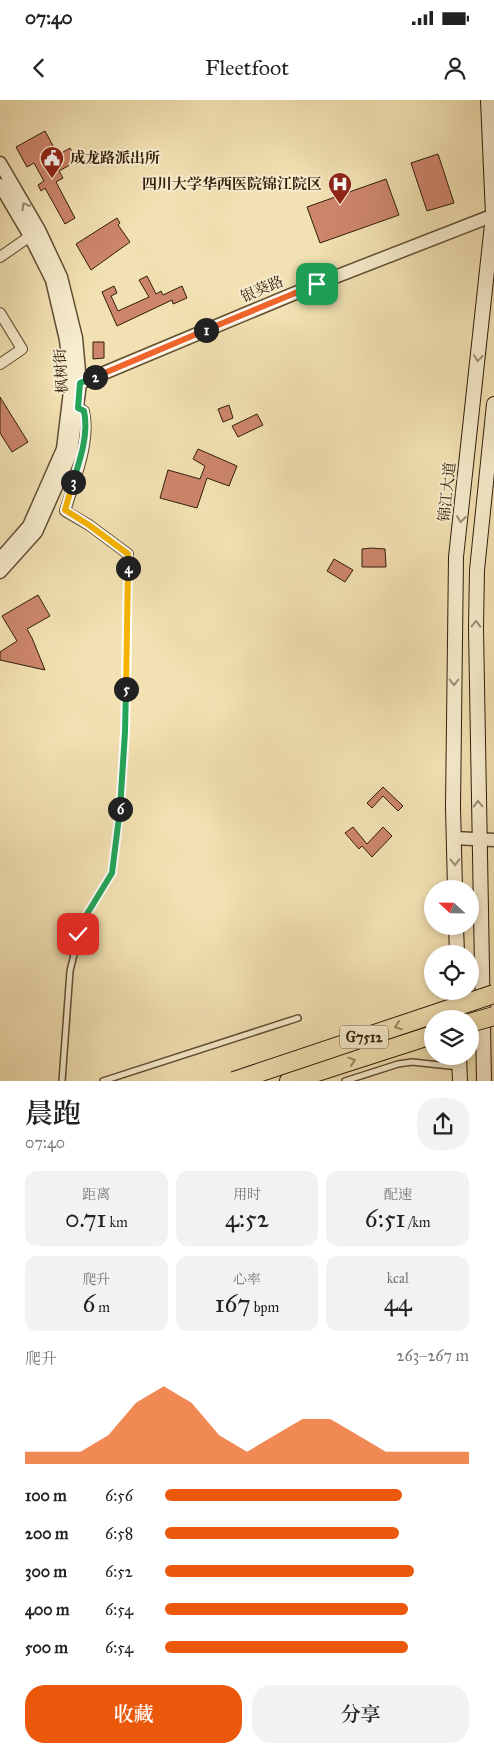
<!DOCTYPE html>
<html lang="zh">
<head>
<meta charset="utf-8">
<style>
  :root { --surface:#fff; --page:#f2f2f2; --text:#222; --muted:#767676; --accent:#ea580c }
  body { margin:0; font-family:"IM FELL Great Primer","Noto Serif SC",serif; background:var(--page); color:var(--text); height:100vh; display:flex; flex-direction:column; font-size:19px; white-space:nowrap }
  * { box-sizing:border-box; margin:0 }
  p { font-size:16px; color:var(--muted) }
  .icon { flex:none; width:28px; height:28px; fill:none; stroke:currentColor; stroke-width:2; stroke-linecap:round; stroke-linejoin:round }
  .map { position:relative; height:981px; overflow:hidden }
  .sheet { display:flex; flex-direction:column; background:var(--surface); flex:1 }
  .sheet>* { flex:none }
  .needle { width:32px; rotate:292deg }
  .buttons { position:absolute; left:424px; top:780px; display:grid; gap:10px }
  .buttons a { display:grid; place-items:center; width:55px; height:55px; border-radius:50%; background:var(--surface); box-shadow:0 2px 8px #0003; font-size:25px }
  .pin { position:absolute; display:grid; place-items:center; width:42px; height:42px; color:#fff; margin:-21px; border-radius:10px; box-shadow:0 2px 8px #0006 }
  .km { position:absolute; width:25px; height:25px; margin:-12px; border-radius:50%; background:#222; color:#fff; font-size:14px; line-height:25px; text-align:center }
  .round { display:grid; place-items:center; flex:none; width:52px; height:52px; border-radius:20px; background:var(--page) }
  .summary { display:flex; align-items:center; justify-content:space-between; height:85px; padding:0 25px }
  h1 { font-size:28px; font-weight:600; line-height:38px }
  .figures { display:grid; grid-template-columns:repeat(3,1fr); gap:8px; height:85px; padding:5px 25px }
  .figures div { display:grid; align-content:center; border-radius:12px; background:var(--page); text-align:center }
  .figures b { font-size:25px; font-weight:600 }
  .figures small { font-size:14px; font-weight:400 }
  .figures p { font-size:14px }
  .chart { height:140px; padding:10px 25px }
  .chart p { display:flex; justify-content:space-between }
  .chart svg { width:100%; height:90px; margin-top:5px; fill:var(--accent); opacity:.7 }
  .action { display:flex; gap:10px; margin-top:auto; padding:10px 25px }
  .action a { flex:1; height:58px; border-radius:20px; background:var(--accent); color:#fff; font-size:20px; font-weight:600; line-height:58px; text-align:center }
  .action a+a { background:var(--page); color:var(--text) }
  ul { padding:0 25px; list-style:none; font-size:16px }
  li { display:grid; grid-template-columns:80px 60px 1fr; align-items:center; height:38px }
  li i { height:12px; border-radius:6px; background:var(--accent) }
  .status { display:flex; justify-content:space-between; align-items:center; height:35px; padding:0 25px; background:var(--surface); direction:ltr }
  .status svg { height:14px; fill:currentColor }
  header { display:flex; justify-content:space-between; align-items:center; height:65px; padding:0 25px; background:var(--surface); font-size:22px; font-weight:600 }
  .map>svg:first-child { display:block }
  .building { fill:#cd866c; stroke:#301d0a }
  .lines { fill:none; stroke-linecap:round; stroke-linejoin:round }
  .service-casing { stroke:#604e34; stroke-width:8 }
  .minor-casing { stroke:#604e34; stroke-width:12 }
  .tertiary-casing { stroke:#604e34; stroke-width:15 }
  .secondary-casing { stroke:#301d0a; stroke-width:16 }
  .motorway-casing { stroke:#301d0a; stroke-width:20 }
  .service { stroke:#f7eccd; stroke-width:5 }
  .minor { stroke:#f7eccd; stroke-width:10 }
  .tertiary { stroke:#f7eccd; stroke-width:12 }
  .secondary { stroke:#f7eccd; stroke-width:14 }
  .motorway { stroke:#f2e1b2; stroke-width:18 }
  .motorway-bridge-casing { stroke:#301d0a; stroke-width:20; stroke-linecap:butt }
  .motorway-bridge { stroke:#f2e1b2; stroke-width:18 }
  .oneway { stroke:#9d8f75 }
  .oneway2 { stroke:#9b8966 }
  .split-1-casing { stroke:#fff; stroke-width:10 }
  .split-2-casing { stroke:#fff; stroke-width:10 }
  .split-3-casing { stroke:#fff; stroke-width:10 }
  .split-4-casing { stroke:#fff; stroke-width:10 }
  .split-5-casing { stroke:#fff; stroke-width:10 }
  .split-6-casing { stroke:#fff; stroke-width:10 }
  .split-7-casing { stroke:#fff; stroke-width:10 }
  .split-1 { stroke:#f0652b; stroke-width:6 }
  .split-2 { stroke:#f0652b; stroke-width:6 }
  .split-3 { stroke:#22a559; stroke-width:6 }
  .split-4 { stroke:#f5b400; stroke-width:6 }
  .split-5 { stroke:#f5b400; stroke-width:6 }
  .split-6 { stroke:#22a559; stroke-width:6 }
  .split-7 { stroke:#22a559; stroke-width:6 }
  .labels { text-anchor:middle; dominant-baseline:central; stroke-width:4; stroke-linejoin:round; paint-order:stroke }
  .shield { fill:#f7eccd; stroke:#6c5b44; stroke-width:1 }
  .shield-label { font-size:14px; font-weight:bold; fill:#301d0a }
  .poi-label { font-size:15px; font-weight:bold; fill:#301d0a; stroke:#f7eccd; text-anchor:start }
  .street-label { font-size:15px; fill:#301d0a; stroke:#f7eccd }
</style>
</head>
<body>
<div class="status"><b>07:40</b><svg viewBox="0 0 49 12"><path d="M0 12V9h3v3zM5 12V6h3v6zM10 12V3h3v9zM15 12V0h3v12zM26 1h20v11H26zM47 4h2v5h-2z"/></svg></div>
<header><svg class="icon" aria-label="back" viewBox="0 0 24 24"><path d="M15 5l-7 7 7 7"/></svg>Fleetfoot<svg class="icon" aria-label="person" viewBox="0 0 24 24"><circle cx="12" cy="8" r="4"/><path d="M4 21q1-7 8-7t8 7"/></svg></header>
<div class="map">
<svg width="494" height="981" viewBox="0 0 494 981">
  <rect width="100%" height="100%" fill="#f2e1b2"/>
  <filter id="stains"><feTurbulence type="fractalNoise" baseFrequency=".004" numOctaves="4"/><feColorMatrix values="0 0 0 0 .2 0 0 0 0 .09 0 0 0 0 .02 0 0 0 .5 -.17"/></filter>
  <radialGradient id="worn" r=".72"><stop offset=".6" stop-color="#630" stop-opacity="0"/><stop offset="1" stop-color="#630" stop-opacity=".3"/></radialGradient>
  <g class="building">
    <polygon points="45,31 58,55 70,48 77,61 59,71 63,78 56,82 75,118 65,124 45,88 41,91 38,85 44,81 34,63 27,67 16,47"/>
    <polygon points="438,54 454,103 427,111 411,63"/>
    <polygon points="386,79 399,115 320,143 307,107"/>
    <polygon points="117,118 120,123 118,125 130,142 91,170 76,144"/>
    <polygon points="147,176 156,194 161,191 163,195 182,186 187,198 173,204 172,200 117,226 102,192 114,186 117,193 111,196 118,211 149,197 139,180"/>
    <polygon points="93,242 104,242 104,258 93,259"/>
    <polygon points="0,297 28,342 12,352 0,333"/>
    <polygon points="229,305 233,318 223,322 218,309"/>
    <polygon points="257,314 263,325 238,337 232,326"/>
    <polygon points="198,349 237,366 229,386 207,378 197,408 160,398 168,370 200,379 205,366 193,359"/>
    <polygon points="371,448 385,449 386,467 362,467 362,449"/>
    <polygon points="334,459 353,470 345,482 327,471"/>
    <polygon points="38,495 50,516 27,529 32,538 45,570 0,560 0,552 17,541 2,516"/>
    <polygon points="383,687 403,706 398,711 383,696 372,708 367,703"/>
    <polygon points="353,727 367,744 383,727 392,736 372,757 362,746 359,749 345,733"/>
  </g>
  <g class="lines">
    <g class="service-casing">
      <g id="service">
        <polyline points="62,981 70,871 79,834 87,814 112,773 120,716 125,632 128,454"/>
        <polyline points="103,981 298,918"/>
        <polyline points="345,981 398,964 412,962 459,967"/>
      </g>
    </g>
    <g class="minor-casing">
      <g id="minor">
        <polyline points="0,157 36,132"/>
        <polyline points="0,213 22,249 0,264"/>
        <path d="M72,306l12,5c7,31 -10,70 -19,100l24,14 39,29"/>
      </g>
    </g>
    <g class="tertiary-casing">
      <g id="tertiary">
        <polyline points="0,63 39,130 61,177 76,238 80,283 71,353 36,432 0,472"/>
        <polyline points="0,85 30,136 52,180 66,240 71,283 63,349 29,426 0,459"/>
        <polyline points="71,283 80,283 317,184 494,115"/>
        <polyline points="454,738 494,740"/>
      </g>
    </g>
    <g class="secondary-casing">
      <g id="secondary">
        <polyline points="455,789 453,707 456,457 493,115 488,0"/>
        <polyline points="456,826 457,854"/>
        <polyline points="457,891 458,919"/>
        <polyline points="459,956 460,981"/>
        <polyline points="484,981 476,528 477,470 494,304"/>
      </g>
    </g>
    <g class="motorway-casing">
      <polyline id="motorway" points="289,981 432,935"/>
    </g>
    <use href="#service" class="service"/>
    <use href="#minor" class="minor"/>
    <use href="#tertiary" class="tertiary"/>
    <use href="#secondary" class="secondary"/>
    <use href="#motorway" class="motorway"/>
    <g class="motorway-bridge-casing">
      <g id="motorway-bridge">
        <polyline points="470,923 494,916"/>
        <polyline points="234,981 494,894"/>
      </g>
    </g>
    <use href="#motorway-bridge" class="motorway-bridge"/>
  </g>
  <defs><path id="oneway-chevron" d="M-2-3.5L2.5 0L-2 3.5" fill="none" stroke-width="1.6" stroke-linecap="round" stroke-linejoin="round" transform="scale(1.25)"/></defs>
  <g class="oneway">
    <use href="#oneway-chevron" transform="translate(25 106) rotate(-120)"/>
    <use href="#oneway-chevron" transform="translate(478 258) rotate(96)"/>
    <use href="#oneway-chevron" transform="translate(461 419) rotate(96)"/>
    <use href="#oneway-chevron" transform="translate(476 524) rotate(-89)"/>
    <use href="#oneway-chevron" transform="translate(454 582) rotate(90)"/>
    <use href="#oneway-chevron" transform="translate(478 704) rotate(-91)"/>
    <use href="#oneway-chevron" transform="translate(455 762) rotate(89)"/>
  </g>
  <g class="oneway2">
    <use href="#oneway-chevron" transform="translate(398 926) rotate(162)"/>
    <use href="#oneway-chevron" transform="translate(352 961) rotate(-18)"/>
  </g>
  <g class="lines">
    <g class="split-1-casing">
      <polyline id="split-1" points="206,230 317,184"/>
    </g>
    <g class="split-2-casing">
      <polyline id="split-2" points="95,277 206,230"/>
    </g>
    <g class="split-3-casing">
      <path id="split-3" d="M73,382c7,-22 16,-48 11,-71l-6,-3 2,-25 15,-6"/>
    </g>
    <g class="split-4-casing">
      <polyline id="split-4" points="73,382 65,410 89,425 128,454 128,468"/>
    </g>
    <g class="split-5-casing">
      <polyline id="split-5" points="126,589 128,468"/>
    </g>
    <g class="split-6-casing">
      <polyline id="split-6" points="120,709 125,632 126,589"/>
    </g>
    <g class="split-7-casing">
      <polyline id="split-7" points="78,834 87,814 112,773 120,709"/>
    </g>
    <use href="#split-1" class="split-1"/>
    <use href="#split-2" class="split-2"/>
    <use href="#split-3" class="split-3"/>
    <use href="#split-4" class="split-4"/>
    <use href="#split-5" class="split-5"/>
    <use href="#split-6" class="split-6"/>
    <use href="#split-7" class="split-7"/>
  </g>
  <defs>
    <g id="civic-pin" transform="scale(1.25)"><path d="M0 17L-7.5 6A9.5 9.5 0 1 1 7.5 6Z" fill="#8f2418" stroke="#f7eccd"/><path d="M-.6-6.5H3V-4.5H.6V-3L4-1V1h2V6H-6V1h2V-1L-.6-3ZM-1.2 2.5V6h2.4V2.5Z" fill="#fff"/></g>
    <g id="hospital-pin" transform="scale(1.25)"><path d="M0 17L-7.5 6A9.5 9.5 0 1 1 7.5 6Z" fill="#8f2418" stroke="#f7eccd"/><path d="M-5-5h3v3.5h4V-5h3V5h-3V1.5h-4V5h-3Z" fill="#fff"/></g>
  </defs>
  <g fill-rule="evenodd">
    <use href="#civic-pin" x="52" y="58"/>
    <use href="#hospital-pin" x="340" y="84"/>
  </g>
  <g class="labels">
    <rect class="shield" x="340" y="925.5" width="48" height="23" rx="4"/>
    <g class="shield-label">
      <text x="364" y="937">G7512</text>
    </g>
    <g class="poi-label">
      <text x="70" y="58">成龙路派出所</text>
      <text x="322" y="84" text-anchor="end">四川大学华西医院锦江院区</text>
    </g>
    <g class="street-label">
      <text transform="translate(262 189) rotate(-23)">银葵路</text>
      <text transform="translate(61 271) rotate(-93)">枫树街</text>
      <text transform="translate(447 392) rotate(-84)">锦江大道</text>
    </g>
  </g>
  <rect width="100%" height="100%" filter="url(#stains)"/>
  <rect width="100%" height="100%" fill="url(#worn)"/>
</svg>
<div class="buttons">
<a><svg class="needle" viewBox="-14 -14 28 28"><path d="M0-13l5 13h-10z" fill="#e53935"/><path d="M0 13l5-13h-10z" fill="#767676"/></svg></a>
<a><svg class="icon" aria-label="locate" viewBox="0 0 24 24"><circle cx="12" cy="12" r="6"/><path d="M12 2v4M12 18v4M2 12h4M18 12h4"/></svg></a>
<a><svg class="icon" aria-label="layers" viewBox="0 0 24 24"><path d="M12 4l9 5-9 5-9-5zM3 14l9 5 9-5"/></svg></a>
</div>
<div class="pin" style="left:317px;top:184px;background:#1e9e55"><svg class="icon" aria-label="arrive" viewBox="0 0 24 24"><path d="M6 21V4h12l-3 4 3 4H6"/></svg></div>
<div class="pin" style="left:78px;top:834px;background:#d93025"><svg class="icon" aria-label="check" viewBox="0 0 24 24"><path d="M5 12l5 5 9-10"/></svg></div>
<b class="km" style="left:206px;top:230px">1</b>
<b class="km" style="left:95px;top:277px">2</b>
<b class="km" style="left:73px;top:382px">3</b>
<b class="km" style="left:128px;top:468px">4</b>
<b class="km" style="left:126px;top:589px">5</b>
<b class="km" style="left:120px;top:709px">6</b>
</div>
<section class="sheet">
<div class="summary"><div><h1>晨跑</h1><p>07:40</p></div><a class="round"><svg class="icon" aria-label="share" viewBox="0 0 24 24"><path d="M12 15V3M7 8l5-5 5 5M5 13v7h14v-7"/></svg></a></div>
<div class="figures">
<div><p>距离</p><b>0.71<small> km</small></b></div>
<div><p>用时</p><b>4:52</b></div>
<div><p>配速</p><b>6:51<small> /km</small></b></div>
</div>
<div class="figures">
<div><p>爬升</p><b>6<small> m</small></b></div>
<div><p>心率</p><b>167<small> bpm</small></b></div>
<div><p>kcal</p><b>44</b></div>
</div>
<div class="chart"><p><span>爬升</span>263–267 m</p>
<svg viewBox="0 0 160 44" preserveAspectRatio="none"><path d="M0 44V38L10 38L20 38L30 30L40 14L50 6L60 14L70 30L80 38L90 30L100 22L110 22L120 30L130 38L140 38L150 38L160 38V44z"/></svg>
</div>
<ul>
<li><b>100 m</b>6:56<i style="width:78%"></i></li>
<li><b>200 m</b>6:58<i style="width:77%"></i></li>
<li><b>300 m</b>6:52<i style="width:82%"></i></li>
<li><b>400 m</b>6:54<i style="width:80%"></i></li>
<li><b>500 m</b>6:54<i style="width:80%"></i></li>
</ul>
<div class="action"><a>收藏</a><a>分享</a></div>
</section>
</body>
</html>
